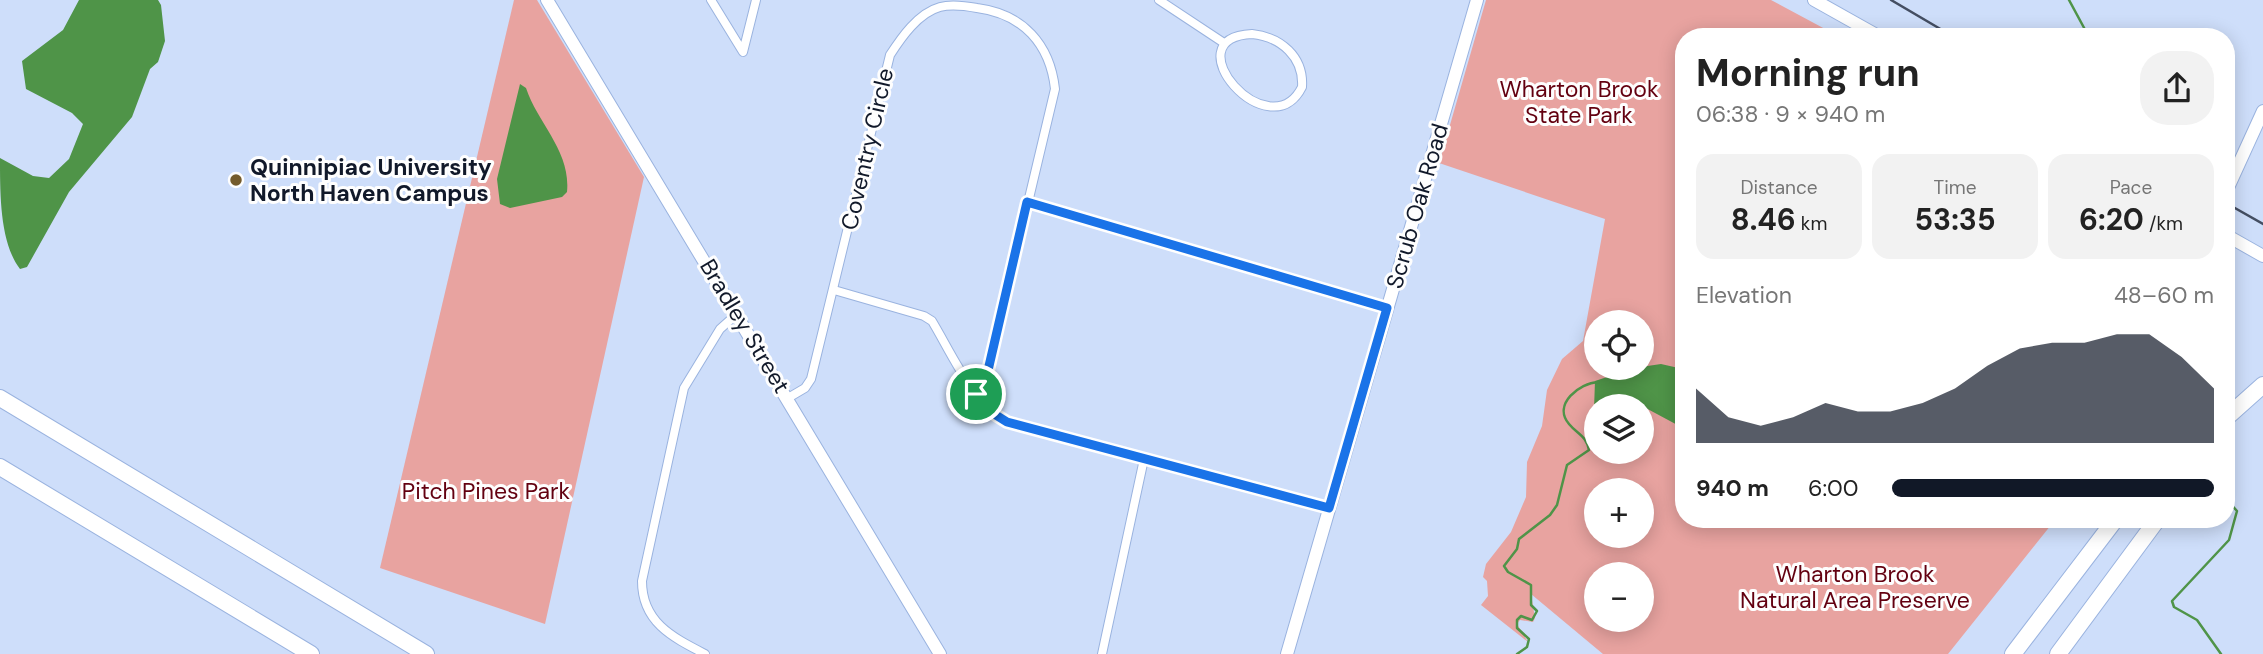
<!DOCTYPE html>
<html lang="en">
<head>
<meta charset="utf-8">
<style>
  :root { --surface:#fff; --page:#f2f2f2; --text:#222; --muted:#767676; --accent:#111827 }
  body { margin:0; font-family:"DM Sans",sans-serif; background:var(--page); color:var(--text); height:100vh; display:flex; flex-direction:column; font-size:26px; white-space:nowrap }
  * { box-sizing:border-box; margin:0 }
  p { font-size:23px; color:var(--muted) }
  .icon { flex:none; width:38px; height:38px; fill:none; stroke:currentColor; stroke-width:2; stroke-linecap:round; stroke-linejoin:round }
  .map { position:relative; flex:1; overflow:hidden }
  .sheet { position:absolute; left:1675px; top:28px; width:560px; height:500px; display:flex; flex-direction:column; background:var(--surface); border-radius:28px; box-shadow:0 4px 18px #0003 }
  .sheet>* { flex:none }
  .tools { position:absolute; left:1584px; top:310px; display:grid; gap:14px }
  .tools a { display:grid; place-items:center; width:70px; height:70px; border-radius:50%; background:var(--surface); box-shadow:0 4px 18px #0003; font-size:35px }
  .pin { position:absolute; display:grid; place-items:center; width:60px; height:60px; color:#fff; margin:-30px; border:4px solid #fff; border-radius:50%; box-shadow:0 2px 7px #0007 }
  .round { display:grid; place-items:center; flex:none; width:74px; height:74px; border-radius:28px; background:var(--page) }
  .headline { display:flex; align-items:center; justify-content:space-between; height:119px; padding:0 21px }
  h1 { font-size:38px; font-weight:700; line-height:52px }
  .stats { display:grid; grid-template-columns:repeat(3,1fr); gap:10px; height:119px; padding:7px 21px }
  .stats div { display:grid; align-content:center; border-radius:18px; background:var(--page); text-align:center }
  .stats b { font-size:30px; font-weight:700 }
  .stats small { font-size:19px; font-weight:400 }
  .stats p { font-size:19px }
  .chart { height:196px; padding:14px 21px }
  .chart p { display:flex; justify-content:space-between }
  .chart svg { width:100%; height:126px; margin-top:7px; fill:var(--accent); opacity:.7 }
  ul { padding:0 21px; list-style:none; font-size:23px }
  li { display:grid; grid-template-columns:112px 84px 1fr; align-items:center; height:52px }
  li i { height:18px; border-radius:9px; background:var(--accent) }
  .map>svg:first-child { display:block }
  .green { fill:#e8a3a0; fill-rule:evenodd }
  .water { fill:#4f9448 }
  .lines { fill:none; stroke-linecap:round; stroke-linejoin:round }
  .stream { stroke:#4f9448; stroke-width:2.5 }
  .street-casing { stroke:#9ab3df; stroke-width:10 }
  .secondary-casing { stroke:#9ab3df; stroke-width:14 }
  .primary-casing { stroke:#9ab3df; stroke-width:14 }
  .highway-casing { stroke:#9ab3df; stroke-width:18 }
  .street { stroke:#fff; stroke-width:8 }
  .secondary { stroke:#fff; stroke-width:12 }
  .primary { stroke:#fff; stroke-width:12 }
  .highway { stroke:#fff; stroke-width:16 }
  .rail { stroke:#444e62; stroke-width:2.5 }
  .route-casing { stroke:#fff; stroke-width:14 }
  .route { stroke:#1a73e8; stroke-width:9 }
  .poi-dot { fill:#745b2c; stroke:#fefefe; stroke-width:2.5 }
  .labels { text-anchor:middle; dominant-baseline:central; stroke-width:6; stroke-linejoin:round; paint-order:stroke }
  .park-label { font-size:23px; fill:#630010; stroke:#fefefe }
  .street-label { font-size:23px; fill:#11192a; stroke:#fefefe }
  .poi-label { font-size:23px; font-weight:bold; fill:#11192a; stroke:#fefefe; text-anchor:start }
</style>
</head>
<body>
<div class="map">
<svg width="2263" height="654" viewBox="0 0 2263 654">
  <rect width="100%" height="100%" fill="#cedefa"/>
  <g class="green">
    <polygon points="514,0 537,0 644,177 545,624 380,568"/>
    <path d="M1486,0h285l69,37h-156v483h371l-107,134h-345l-72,-60 4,24 -2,4 -13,-2 -3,4 11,18 -47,-37 7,-9 -1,-15 -4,-4 3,-13 25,-32 15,-35 1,-35 15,-36 5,-36 15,-31 21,-18 22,-122 -166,-56zM1596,322h46v46h-46zM1596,406h46v46h-46zM1596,490h46v46h-46zM1596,574h46v46h-46z"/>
  </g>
  <g class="water">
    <path d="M79,0h79l3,5 4,36 -7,21 -8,7 -18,48 -63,75 -42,75 -7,2c-20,-26 -20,-74 -20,-111l33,18 16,2 20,-19 14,-35 -11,-11 -46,-24 -4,-28 41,-31z"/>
    <path d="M520,84l6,4c12,36 45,63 41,104l-5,5 -52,11 -10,-4 -3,-25z"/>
    <polygon points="1661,364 1683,369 1683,428 1642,406 1596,406 1594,409 1595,381 1634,368"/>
  </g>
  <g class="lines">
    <g class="stream">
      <polyline points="2069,0 2089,37"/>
      <path d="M1517,654l10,-7 2,-8 -12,-11v-8l4,-4 11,4 5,-9 -6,-6v-20l-23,-13 -4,-6 13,-17 2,-10 31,-24 7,-10 10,-40 22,-15c-3,-15 -11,-15 -20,-26 -17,-20 11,-41 29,-42"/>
      <polyline points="2221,654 2197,620 2174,607 2172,601 2229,540 2237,511 2226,499"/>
    </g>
    <g class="street-casing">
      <g id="street">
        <polyline points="711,0 743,52 756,0"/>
        <polyline points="1159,0 1224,43"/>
        <path d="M1252,34c29,3 52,23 50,53 -32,64 -132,-49 -50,-53z"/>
        <polyline points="1027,202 1387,308"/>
        <path d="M834,290l90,26 8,5c21,35 39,79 75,101l322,86"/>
        <path d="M788,398l17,-10 6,-9 79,-324c11,-17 28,-42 50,-48 11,-3 26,-1 37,1 46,6 73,36 78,81l-69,290 -10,15"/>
        <path d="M705,654c-33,-17 -63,-32 -63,-73l42,-193 36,-59 18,-16"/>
        <polyline points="1102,654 1144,459"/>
      </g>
    </g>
    <g class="secondary-casing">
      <g id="secondary">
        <polyline points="547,0 940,654"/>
        <polyline points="2226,192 2263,111"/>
        <polyline points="1287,654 1477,0"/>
      </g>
    </g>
    <g class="primary-casing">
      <g id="primary">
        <polyline points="1814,0 1880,37"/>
        <polyline points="2226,235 2263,256"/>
      </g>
    </g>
    <g class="highway-casing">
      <g id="highway">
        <polyline points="0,398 426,654"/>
        <polyline points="2226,418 2263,385"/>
        <polyline points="0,467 311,654"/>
        <polyline points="2013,654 2115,520"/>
        <polyline points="2058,654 2157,520"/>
      </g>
    </g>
    <use href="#street" class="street"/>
    <use href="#secondary" class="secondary"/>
    <use href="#primary" class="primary"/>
    <use href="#highway" class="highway"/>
    <g class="rail">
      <polyline points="1891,0 1954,37"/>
      <polyline points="2226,203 2263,224"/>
    </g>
  </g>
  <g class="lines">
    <g class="route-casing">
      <polygon id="route" points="1027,202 1387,308 1329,508 1007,422 991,412 976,394 986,379"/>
    </g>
    <use href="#route" class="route"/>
  </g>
  <circle class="poi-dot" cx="236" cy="180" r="7"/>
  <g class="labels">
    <g class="park-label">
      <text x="1579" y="89">Wharton Brook<tspan x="1579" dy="26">State Park</tspan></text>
      <text x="486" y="491">Pitch Pines Park</text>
      <text x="1855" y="574">Wharton Brook<tspan x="1855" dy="26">Natural Area Preserve</tspan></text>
    </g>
    <g class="street-label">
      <text transform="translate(867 149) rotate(-77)">Coventry Circle</text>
      <text transform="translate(1417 206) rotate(-74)">Scrub Oak Road</text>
      <text transform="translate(745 326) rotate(59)">Bradley Street</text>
    </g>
    <g class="poi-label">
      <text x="250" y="167">Quinnipiac University<tspan x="250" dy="26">North Haven Campus</tspan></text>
    </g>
  </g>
</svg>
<div class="tools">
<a><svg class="icon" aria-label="locate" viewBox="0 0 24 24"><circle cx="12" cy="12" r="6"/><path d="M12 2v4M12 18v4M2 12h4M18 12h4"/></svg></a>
<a><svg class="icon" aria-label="layers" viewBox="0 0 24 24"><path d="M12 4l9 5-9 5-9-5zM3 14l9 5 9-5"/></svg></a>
<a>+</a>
<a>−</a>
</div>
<div class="pin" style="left:976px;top:394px;background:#1e9e55"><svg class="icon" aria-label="arrive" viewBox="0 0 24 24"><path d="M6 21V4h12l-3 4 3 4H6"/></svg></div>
<section class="sheet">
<div class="headline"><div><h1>Morning run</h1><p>06:38 · 9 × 940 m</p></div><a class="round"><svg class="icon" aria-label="share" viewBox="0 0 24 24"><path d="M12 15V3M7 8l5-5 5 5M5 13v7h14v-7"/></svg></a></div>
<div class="stats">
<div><p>Distance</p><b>8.46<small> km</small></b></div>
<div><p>Time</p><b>53:35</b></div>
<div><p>Pace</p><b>6:20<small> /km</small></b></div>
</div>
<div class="chart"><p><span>Elevation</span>48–60 m</p>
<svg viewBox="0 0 160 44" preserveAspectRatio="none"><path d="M0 44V25L10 35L20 38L30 35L40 30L50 33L60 33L70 30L80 25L90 17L100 11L110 9L120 9L130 6L140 6L150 14L160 25V44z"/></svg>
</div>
<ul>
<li><b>940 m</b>6:00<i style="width:100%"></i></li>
</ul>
</section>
</div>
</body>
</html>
